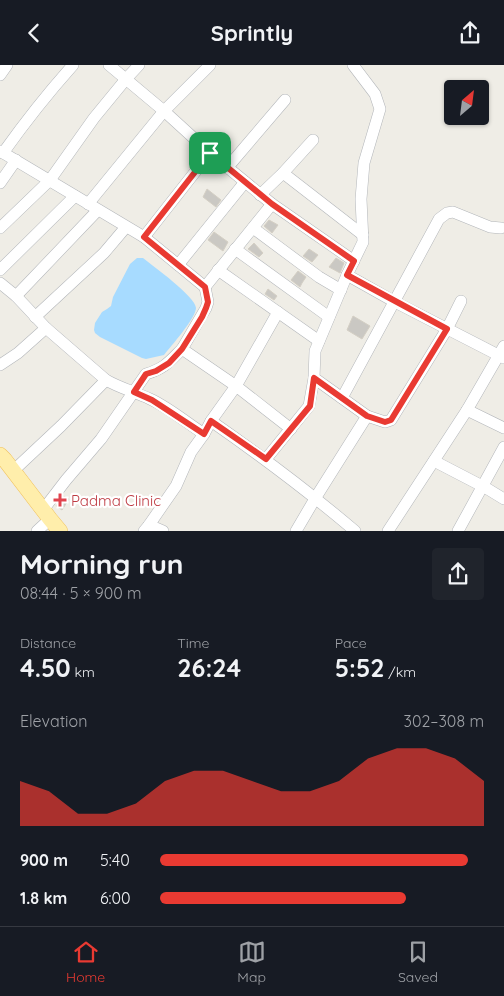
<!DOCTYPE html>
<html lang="en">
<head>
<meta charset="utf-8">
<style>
  :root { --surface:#171b24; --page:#20242c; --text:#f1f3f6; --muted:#9ea1a6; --line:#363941; --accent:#e93a32 }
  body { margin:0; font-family:Quicksand,sans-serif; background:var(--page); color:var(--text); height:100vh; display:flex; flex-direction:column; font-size:19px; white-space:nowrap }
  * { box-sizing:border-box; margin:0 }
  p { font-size:16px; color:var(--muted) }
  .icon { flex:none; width:28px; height:28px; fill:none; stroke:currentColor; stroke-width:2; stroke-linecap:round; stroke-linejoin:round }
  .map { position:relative; height:466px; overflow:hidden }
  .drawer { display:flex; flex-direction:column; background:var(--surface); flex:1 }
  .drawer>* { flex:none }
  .needle { width:32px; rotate:28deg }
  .controls { position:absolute; left:444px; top:15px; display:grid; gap:10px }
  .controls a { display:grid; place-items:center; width:45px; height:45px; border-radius:5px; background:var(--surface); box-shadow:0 1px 4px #0004; font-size:25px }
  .pin { position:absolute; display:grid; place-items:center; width:42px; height:42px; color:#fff; margin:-21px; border-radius:10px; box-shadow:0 2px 8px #0006 }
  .round { display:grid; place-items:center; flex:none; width:52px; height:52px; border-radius:5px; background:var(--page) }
  .head { display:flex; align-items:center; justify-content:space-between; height:85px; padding:0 20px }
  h1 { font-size:28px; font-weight:700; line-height:38px }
  .figures { display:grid; grid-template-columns:repeat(3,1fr); gap:8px; height:85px; padding:5px 20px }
  .figures div { display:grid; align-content:center }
  .figures b { font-size:25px; font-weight:700 }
  .figures small { font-size:14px; font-weight:400 }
  .figures p { font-size:14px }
  .chart { height:140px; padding:10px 20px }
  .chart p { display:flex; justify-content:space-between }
  .chart svg { width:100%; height:90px; margin-top:5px; fill:var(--accent); opacity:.7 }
  ul { padding:0 20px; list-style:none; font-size:16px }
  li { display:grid; grid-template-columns:80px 60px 1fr; align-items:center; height:38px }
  li i { height:12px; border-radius:6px; background:var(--accent) }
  header { display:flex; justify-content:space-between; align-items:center; height:65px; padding:0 20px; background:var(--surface); font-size:22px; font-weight:700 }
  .menu { display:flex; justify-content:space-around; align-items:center; height:70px; border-top:1px solid var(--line); background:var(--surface); font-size:14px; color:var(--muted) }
  .menu a { display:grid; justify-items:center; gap:2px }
  .menu .on { color:var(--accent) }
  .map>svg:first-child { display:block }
  .water { fill:#a7dbff }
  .building { fill:#cac8c3; stroke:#d4cfc4 }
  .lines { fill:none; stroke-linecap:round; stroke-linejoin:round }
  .minor-casing { stroke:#b3b6ba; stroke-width:12 }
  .major-casing { stroke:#f1c25d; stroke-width:16 }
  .minor { stroke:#fff; stroke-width:11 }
  .major { stroke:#ffeeab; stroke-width:15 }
  .route-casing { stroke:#fff; stroke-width:10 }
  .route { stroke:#e93a32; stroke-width:6 }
  .health-dot { fill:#e0444e; stroke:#fff; stroke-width:2 }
  .labels { text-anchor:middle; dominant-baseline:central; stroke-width:4.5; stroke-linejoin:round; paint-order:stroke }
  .health-label { font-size:15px; fill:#be3a42; stroke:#fff; text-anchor:start }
</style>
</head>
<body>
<header><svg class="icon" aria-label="back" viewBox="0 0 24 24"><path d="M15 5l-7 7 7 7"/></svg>Sprintly<svg class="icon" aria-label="share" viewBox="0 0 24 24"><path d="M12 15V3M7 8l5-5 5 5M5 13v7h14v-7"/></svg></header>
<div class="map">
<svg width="504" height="466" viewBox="0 0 504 466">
  <rect width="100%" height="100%" fill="#efede6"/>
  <path class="water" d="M137,193h6c10,8 53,39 53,50 0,10 -25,38 -32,47l-18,4 -4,-1 -42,-21 -5,-4 -1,-3 1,-7 7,-11 5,-3 4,-3 2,-9 17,-33z"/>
  <g class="building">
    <polygon points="207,124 221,135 216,142 203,132"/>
    <polygon points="269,155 278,160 272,168 264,161"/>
    <polygon points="214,167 228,177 223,186 208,175"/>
    <polygon points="254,178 263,188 259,192 248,184"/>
    <polygon points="309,184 318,190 312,197 303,191"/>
    <polygon points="336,193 344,198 340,208 329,202"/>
    <polygon points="298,206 306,212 302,218 300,222 291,215"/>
    <polygon points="268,224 277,231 274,235 265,229"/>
    <polygon points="353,251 370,261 362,274 347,265"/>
    <polygon points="63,431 69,434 62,445 56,441"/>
  </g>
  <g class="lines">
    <g class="minor-casing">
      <g id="minor">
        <polyline points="109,0 164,46 210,88 272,139 205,222 144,172"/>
        <polyline points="0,10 7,0"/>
        <polyline points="0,86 144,172 210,88"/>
        <path d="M3,88c22,-31 45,-60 70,-88"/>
        <polyline points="227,103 285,35"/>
        <polyline points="283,108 363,170"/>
        <polyline points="0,118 16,95"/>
        <polyline points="260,130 283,108 313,75"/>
        <polyline points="88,139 164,46 210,0"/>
        <polyline points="272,139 354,196"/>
        <polyline points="0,163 50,115 94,53 126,14 139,0"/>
        <polyline points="253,163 319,212 341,225"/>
        <polyline points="235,184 329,252"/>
        <polyline points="178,200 245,117"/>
        <polyline points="0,205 75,131"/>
        <polyline points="218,205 319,276"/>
        <polyline points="347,210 395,237 504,293"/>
        <path d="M0,218l16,13 30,32 60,52c14,8 29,12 44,19 18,8 37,24 54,35l7,-13c50,35 97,70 144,110"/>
        <polyline points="16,231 98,145"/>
        <polyline points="35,252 104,188 126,162"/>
        <polyline points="504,281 467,345 504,363"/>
        <polyline points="182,284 206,243 208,237 205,222"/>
        <polyline points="0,300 18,288 46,263"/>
        <polyline points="342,333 439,154 447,148 453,147 490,162 501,163"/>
        <polyline points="367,351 385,357 391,355 447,264 461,236"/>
        <polyline points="211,356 236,321 291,364"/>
        <polyline points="266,394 309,341 314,313"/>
        <polyline points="434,396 486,423 504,434"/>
        <polyline points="13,406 61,361 106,315"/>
        <path d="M43,445l23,-30 35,-41 45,-65c19,-6 23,-12 36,-25l54,37 42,-74"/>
        <polyline points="149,460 176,421 191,387 204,369"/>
        <polyline points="37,466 50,454"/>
        <polyline points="144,466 149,460 163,466"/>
        <polyline points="296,466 316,432 367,351 314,313 315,286 347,210 363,177 361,134 364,98 380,44 375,29 353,0"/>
        <polyline points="388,466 467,345"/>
        <polyline points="458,466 504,382"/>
      </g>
    </g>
    <g class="major-casing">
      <polyline id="major" points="0,390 5,395 50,454 60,466"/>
    </g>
    <use href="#minor" class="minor"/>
    <use href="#major" class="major"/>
  </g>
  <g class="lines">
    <g class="route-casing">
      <polygon id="route" points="210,88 272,139 354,196 347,210 447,264 391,355 385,357 367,351 314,313 310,341 266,394 211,356 204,369 152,335 134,327 146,309 156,306 169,298 182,284 202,252 206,243 208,237 205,222 144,172"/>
    </g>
    <use href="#route" class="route"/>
  </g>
  <path class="health-dot" d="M57.5 427.5h5v5h5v5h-5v5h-5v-5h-5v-5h5z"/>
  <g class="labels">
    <g class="health-label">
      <text x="71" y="435">Padma Clinic</text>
    </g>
  </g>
</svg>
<div class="controls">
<a><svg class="needle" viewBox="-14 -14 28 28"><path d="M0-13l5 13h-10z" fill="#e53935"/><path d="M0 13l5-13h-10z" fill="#9ea1a6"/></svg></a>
</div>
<div class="pin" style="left:210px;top:88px;background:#1e9e55"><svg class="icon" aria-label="arrive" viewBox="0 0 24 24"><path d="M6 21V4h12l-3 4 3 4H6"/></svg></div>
</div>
<section class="drawer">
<div class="head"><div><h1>Morning run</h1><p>08:44 · 5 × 900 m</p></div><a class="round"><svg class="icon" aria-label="share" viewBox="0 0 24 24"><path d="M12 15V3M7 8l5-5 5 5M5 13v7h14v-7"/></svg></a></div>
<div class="figures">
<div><p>Distance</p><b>4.50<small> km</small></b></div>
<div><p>Time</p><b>26:24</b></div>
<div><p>Pace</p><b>5:52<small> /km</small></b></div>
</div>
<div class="chart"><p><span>Elevation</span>302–308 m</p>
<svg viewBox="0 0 160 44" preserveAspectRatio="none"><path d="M0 44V22L10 27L20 38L30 38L40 33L50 22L60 17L70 17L80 22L90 27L100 27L110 22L120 11L130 6L140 6L150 11L160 22V44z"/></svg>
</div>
<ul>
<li><b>900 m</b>5:40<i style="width:95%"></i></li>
<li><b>1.8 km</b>6:00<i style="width:76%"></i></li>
</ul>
</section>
<nav class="menu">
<a class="on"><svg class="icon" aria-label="home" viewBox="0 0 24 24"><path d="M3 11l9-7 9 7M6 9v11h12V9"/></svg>Home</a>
<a><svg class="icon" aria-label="map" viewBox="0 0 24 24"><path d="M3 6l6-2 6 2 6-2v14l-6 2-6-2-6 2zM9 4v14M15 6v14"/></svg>Map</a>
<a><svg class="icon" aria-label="saved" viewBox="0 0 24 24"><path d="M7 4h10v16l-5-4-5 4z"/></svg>Saved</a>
</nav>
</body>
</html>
